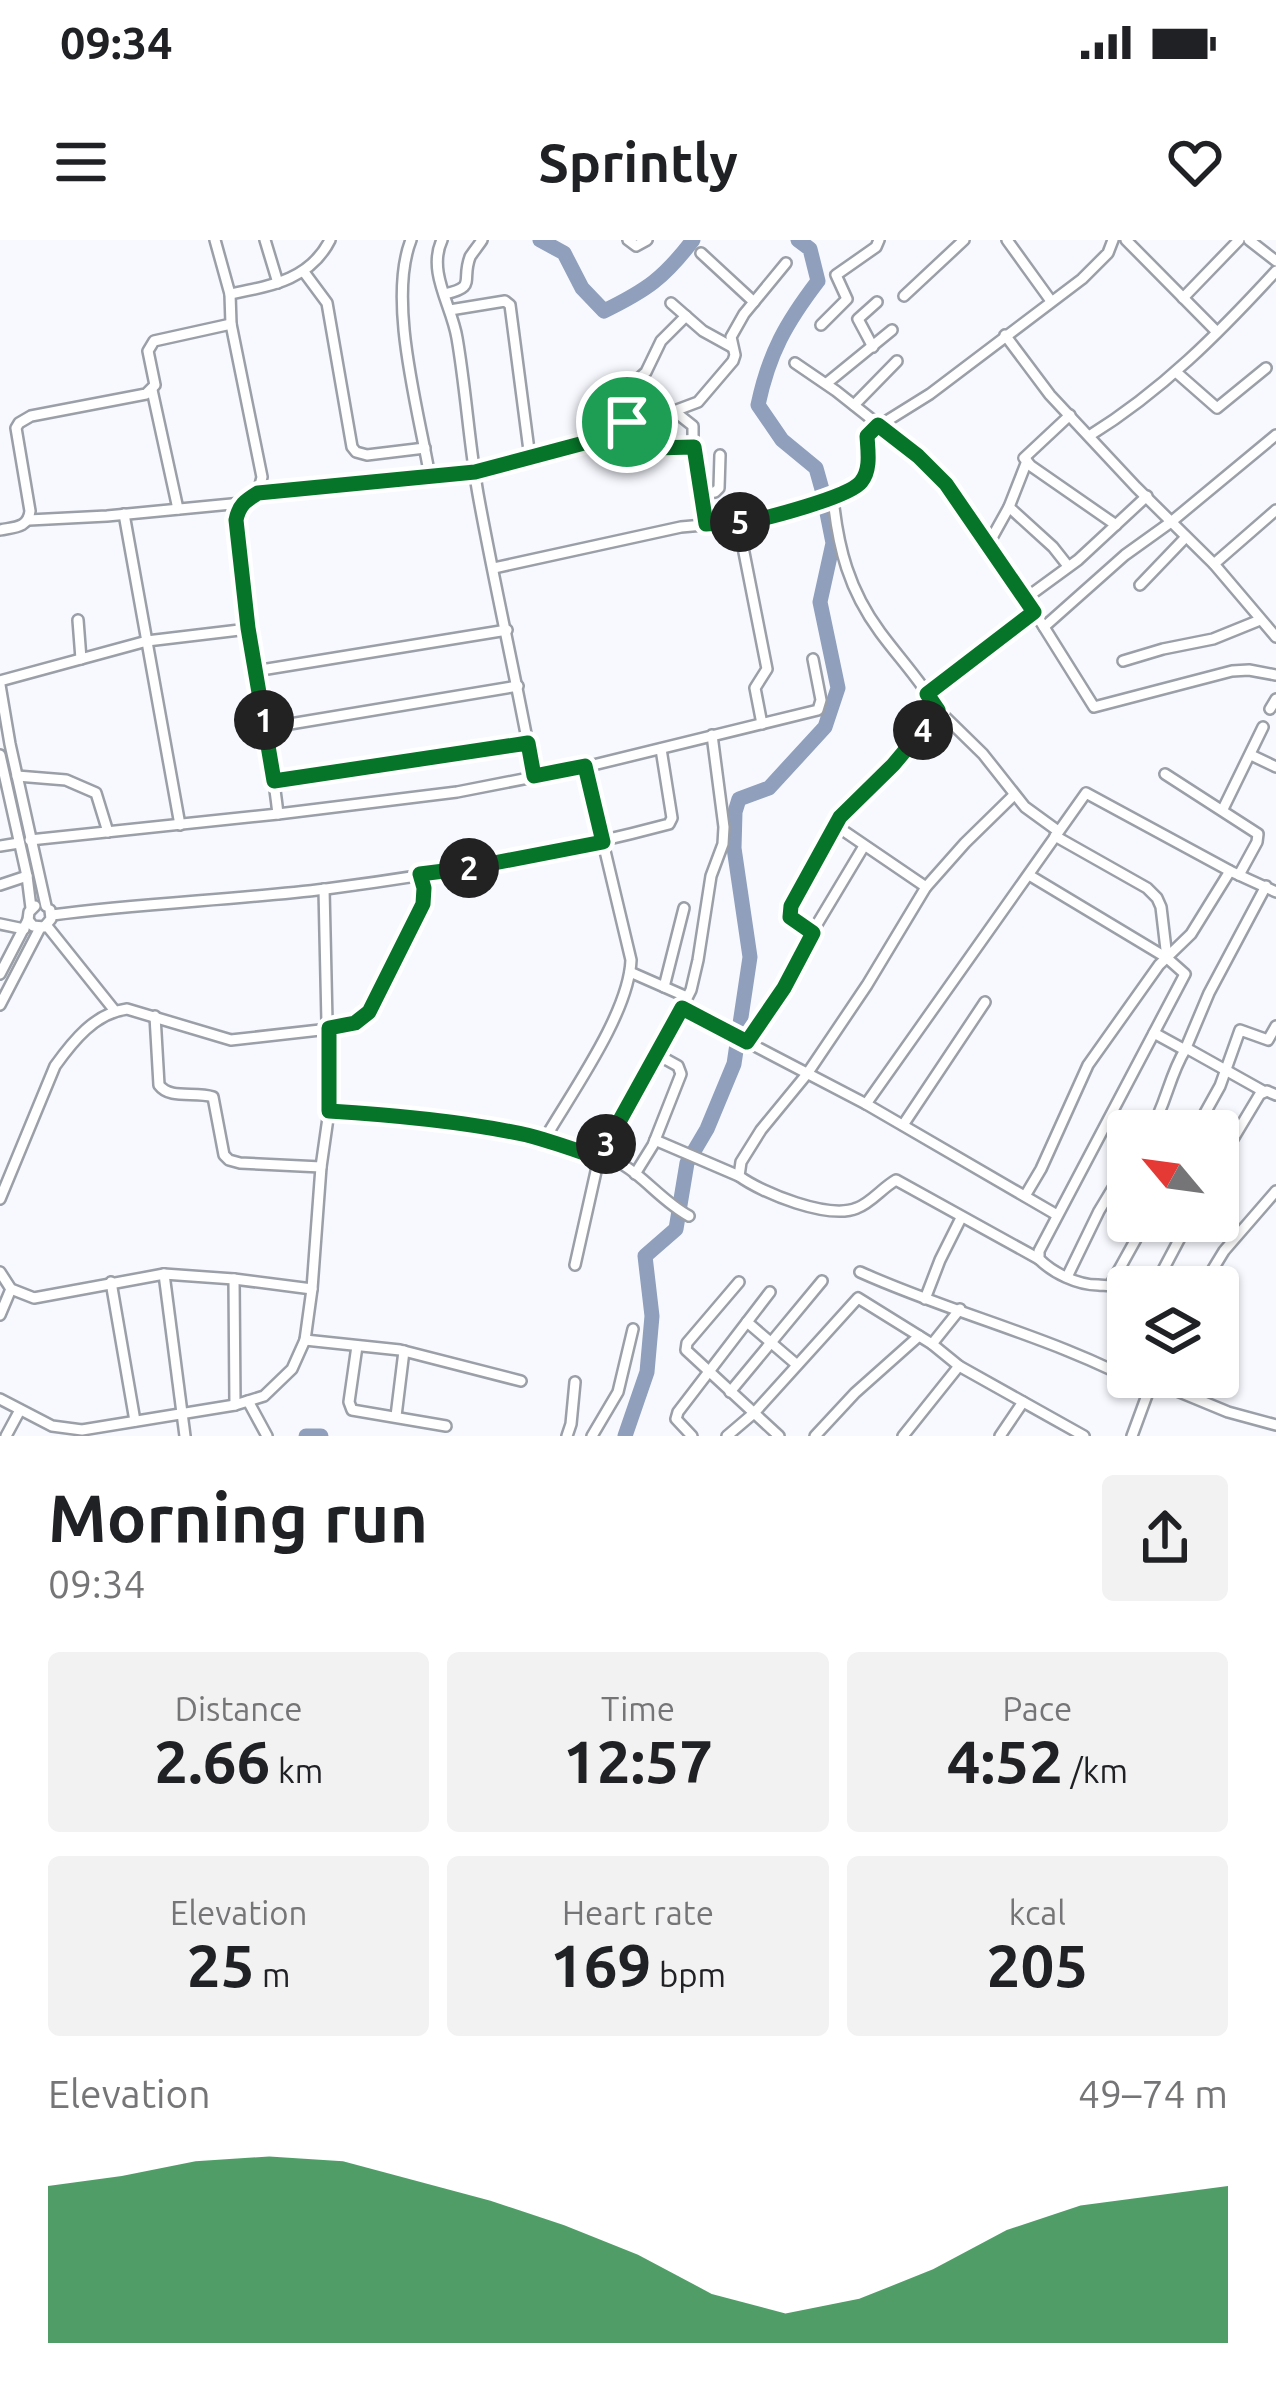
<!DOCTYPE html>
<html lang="en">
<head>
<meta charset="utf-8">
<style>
  :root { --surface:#fff; --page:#f2f2f2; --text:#202124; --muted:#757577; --accent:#077529 }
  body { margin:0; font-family:Ubuntu,sans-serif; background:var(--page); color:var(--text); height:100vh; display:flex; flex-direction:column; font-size:45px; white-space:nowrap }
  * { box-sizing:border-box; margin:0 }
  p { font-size:39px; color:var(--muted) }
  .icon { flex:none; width:66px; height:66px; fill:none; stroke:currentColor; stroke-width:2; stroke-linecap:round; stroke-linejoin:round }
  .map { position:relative; height:1196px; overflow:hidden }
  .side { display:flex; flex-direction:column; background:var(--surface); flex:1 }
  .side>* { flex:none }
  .needle { width:78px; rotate:299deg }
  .buttons { position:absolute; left:1107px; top:870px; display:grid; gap:24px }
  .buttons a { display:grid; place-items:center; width:132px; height:132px; border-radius:12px; background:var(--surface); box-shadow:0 3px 9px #0004; font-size:60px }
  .pin { position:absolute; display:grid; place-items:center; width:102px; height:102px; color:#fff; margin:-51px; border:6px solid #fff; border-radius:50%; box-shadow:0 3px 12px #0007 }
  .km { position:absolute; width:60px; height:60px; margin:-30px; border-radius:50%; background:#222; color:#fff; font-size:33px; line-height:60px; text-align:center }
  .round { display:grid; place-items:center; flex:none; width:126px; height:126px; border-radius:12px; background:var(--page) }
  .summary { display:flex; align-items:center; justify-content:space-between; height:204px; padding:0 48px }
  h1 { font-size:66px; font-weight:700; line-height:90px }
  .figures { display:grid; grid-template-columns:repeat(3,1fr); gap:18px; height:204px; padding:12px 48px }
  .figures div { display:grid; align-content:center; border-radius:12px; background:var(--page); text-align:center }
  .figures b { font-size:60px; font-weight:700 }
  .figures small { font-size:33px; font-weight:400 }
  .figures p { font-size:33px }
  .chart { height:336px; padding:24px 48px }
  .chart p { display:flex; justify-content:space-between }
  .chart svg { width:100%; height:216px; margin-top:12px; fill:var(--accent); opacity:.7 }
  .status { display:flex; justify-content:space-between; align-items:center; height:84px; padding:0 60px; background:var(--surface); direction:ltr }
  .status svg { height:33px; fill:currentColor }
  header { display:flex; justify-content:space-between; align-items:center; height:156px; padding:0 48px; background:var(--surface); font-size:54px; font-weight:700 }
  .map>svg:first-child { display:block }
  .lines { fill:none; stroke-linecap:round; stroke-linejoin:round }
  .river { stroke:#8f9fbc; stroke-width:15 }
  .minor-casing { stroke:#9b9fa7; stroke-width:14 }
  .minor { stroke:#fff; stroke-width:9 }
  .route-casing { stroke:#fff; stroke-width:24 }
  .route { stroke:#077529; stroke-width:15 }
</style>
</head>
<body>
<div class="status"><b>09:34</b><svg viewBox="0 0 49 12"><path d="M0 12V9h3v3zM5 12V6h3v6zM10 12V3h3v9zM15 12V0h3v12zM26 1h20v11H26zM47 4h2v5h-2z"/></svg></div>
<header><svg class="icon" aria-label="menu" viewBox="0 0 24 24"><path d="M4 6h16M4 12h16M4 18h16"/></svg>Sprintly<svg class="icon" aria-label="heart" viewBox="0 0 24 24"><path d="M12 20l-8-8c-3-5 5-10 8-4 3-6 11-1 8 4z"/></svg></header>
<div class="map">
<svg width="1276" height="1196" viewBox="0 0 1276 1196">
  <rect width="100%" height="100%" fill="#f7f9ff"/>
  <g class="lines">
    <g class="river">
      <path d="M540,0l24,13 18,35 22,23c43,-21 60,-33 89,-71"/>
      <polyline points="306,1196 321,1196"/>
      <path d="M625,1196l22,-64 5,-56 -7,-60 31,-27 11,-66 20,-34 27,-65 16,-107 -16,-109 1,-36 4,-13 30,-11 56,-61 13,-39 -18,-86 13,-59 -10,-50 -7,-25 -34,-28 -24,-35c11,-52 28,-82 60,-124l-8,-32 -12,-9"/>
    </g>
    <g class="minor-casing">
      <g id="minor">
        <path d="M215,0l15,54 1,30 31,153 -4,16 -16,10c-11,22 -2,49 1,73 8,80 26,158 35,238"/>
        <polyline points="265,0 278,43"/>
        <path d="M411,0c-24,61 8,172 19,237"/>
        <path d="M442,0c-15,32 10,66 15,98 9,52 12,105 21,156 17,94 39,188 56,282"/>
        <polyline points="628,0 636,6 647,0"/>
        <polyline points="1007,0 1051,61"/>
        <polyline points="1126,0 1217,92"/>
        <polyline points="1249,0 1276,21"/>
        <polyline points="701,13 754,62"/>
        <polyline points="304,32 327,63 352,207 356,212 367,215 425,208"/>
        <path d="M230,54c40,-8 80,-14 100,-54"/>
        <path d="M445,54c32,-7 16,-13 25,-37 1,-2 11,-15 12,-17"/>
        <polyline points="904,56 964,0"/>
        <polyline points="1183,58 1239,0"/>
        <polyline points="671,63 703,91 732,107"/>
        <polyline points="450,70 505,61 510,65 530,218"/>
        <polyline points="821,85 847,59 836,35 876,7 879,0"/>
        <polyline points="1005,95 1050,155 1136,247 1214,324 1276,397"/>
        <polyline points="873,107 858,79 877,62"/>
        <polyline points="795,123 836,151 918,216 946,243 1017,344 1094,467 1232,431 1249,430 1276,435"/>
        <polyline points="1176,132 1217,168 1266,128"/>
        <polyline points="827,143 892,90"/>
        <polyline points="152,150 178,269"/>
        <polyline points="854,165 897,121"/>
        <polyline points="674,171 693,186 693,204 706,284"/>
        <polyline points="1070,175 1024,218 1031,226 1116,285"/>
        <polyline points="639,177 644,200 653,208 693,207"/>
        <polyline points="627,182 621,158 625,151 646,132 661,101 686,76"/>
        <path d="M1089,196c73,-45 130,-103 187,-165"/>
        <polyline points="258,253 475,233 584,203 605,195 633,178 674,171 698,162 733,121 735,115 731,97 744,74 786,23"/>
        <polyline points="701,254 715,252 719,248 720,215"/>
        <polyline points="1009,267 1053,307 1068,326"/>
        <polyline points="124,274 180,585"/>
        <polyline points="29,280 107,276 242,263"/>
        <polyline points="738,282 767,429 755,448 762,484"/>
        <path d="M0,290c15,-3 28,-2 30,-19l-14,-83 3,-5 12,-7 115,-22 9,-9 -7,-34 6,-10 77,-17"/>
        <polyline points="989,303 1009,267 1027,221"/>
        <polyline points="1214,324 1276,270"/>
        <polyline points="494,328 681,287 749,281 841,255 855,248 866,233 869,192 930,154 1082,39 1108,13 1113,0"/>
        <polyline points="1140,345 1186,297"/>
        <polyline points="1026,358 1078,320 1147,256"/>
        <polyline points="78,380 81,419"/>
        <polyline points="1044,387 1125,315 1171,282 1276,195"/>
        <polyline points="1123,421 1163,409 1213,399 1260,380"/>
        <polyline points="255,431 507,390"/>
        <polyline points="0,441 147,401 248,389"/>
        <polyline points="0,445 10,504 46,666"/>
        <polyline points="927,453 1034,372"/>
        <polyline points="1270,469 1276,459"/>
        <polyline points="938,470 983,514 1025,567 1058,591"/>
        <polyline points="266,488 518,446"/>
        <polyline points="0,515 27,636 31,668"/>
        <polyline points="1251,515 1276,527"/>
        <polyline points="1165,534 1258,594 1257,602 1239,635"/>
        <polyline points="17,536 66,540 96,553 108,592"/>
        <polyline points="274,541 528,503"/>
        <path d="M1014,555l-49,48 -39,44 -59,98 -60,89 -46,56 -20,32 -2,14c23,17 90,44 118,32 14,-5 25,-20 39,-28l143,79"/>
        <polyline points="1223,569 1263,487"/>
        <polyline points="835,585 926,647"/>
        <polyline points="1055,596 1147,648 1157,658 1161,667 1167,718"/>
        <polyline points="30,600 278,574 457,552 585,527 818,470 821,460 813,419"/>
        <polyline points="0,606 19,603"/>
        <path d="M1029,635l138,83 18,16 -146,277v8c14,14 38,26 59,26 13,1 17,0 30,7"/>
        <polyline points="0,645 27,636"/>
        <path d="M52,675c91,-12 183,-15 274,-26 116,-15 231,-35 343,-65l3,-6 -11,-69"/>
        <polyline points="28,680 33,686 44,687 51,679 50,670"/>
        <polyline points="0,684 24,689"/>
        <polyline points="47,686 115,771"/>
        <path d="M813,693l-20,-13 -3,-5c5,-26 40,-89 58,-108 31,-31 68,-59 90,-97 -16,-28 -39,-52 -58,-78 -31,-42 -42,-84 -47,-134"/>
        <polyline points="630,732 687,757"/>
        <polyline points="0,734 28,680 29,672 35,666"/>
        <polyline points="664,747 684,668"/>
        <polyline points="0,765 40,688"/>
        <polyline points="682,768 866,864 1057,975"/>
        <path d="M155,776l4,69c11,15 36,6 54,12l11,58 5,5 11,3 81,4"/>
        <polyline points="1154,793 1185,810 1209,753 1266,646"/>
        <polyline points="747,802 784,748 804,706 864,606"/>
        <polyline points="866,864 1086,553 1230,631 1276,652"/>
        <path d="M329,871c85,6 168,15 249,40 12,4 25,4 36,9 28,13 47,41 75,56"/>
        <polyline points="903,885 985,762"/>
        <path d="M1150,891c16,-26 19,-55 35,-81l3,-1 75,42"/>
        <polyline points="1195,891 1220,846 1240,790 1268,800 1276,786"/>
        <path d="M544,900c28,-48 85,-127 87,-180l-46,-193"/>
        <polyline points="655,900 739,936"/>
        <polyline points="1218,924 1260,854 1267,851 1276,855"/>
        <polyline points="635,934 653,905 681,834 678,826 658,815"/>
        <polyline points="1025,956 1041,929 1088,825 1159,725 1191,694 1230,631"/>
        <path d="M0,959l55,-133c18,-25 40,-53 72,-57l104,31 98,-11 26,-6 14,-11 45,-85 9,-23 1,-16 -4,-13"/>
        <polyline points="575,1025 599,918 668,796 691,750 698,720 711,636 723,604 724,587 712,495"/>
        <polyline points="0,1032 11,1049 34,1058 164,1034 234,1039 312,1049"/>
        <path d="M860,1032c95,43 198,66 289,117"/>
        <polyline points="164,1034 185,1196"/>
        <polyline points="1067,1037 1099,971 1128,923"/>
        <polyline points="234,1039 235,1165"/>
        <polyline points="111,1042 135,1181"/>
        <polyline points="739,1042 687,1103 686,1110 779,1196"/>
        <polyline points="1111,1044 1146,981"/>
        <polyline points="1154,1047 1189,981"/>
        <polyline points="1202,1047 1224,1011 1276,951"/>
        <polyline points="925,1059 940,1020 961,978"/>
        <polyline points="0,1075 11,1049"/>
        <polyline points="747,1082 796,1124"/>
        <polyline points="305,1100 400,1110 521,1141"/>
        <polyline points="932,1104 960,1069"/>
        <polyline points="357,1106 349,1162 352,1170 446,1186"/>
        <polyline points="1153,1141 1228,1172 1276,1185"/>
        <polyline points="730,1152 822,1041"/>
        <polyline points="0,1159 52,1186 82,1190 235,1165 264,1156 292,1129 305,1100 312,1049 321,927 329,871 324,649"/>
        <polyline points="248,1161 267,1196"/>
        <polyline points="396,1176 404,1111"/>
        <polyline points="6,1196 20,1170"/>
        <polyline points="567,1196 571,1184 575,1142"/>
        <polyline points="592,1196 618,1152 633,1089"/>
        <polyline points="692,1196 676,1179 678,1172 770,1052"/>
        <polyline points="727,1196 754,1173 858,1058 932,1104 959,1126 1084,1196"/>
        <polyline points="815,1196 855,1153 919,1096"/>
        <polyline points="903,1196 959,1126"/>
        <polyline points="1000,1196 1023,1162"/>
        <polyline points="1132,1196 1150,1147"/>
      </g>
    </g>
    <use href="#minor" class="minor"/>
  </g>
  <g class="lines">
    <g class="route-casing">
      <path id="route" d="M639,177l4,20 10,11 41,-1 12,77c13,-1 26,-1 38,-2 21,-3 105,-25 117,-40 10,-12 7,-30 6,-46l11,-11 40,31 28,28 88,128 -107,82 11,16 -4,6 -41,49 -53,52 -49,89 -1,11 23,16 -29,55 -37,54 -65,-34 -83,150c-24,-8 -48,-17 -72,-23 -65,-14 -132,-20 -198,-24v-83l26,-5 14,-11 54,-108 1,-16 -4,-14 48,-6 135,-26 -18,-76 -51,10 -6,-33 -254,38 -26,-153 -12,-108c3,-15 9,-19 22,-27l217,-21 109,-29z"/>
    </g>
    <use href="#route" class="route"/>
  </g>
</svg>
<div class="buttons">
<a><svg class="needle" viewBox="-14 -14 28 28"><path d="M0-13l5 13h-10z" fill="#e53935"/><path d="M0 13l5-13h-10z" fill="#757577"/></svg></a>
<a><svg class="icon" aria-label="layers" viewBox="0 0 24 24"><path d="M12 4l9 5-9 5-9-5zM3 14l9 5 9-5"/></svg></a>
</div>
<div class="pin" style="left:627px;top:182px;background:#1e9e55"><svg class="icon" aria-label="arrive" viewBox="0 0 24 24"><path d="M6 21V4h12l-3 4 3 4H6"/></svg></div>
<b class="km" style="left:264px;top:480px">1</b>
<b class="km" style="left:469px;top:628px">2</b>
<b class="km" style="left:606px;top:904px">3</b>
<b class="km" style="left:923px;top:490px">4</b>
<b class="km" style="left:740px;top:282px">5</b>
</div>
<section class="side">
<div class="summary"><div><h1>Morning run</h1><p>09:34</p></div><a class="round"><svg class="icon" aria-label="share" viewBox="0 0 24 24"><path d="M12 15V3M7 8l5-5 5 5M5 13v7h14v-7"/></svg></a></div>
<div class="figures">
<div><p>Distance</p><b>2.66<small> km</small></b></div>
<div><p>Time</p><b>12:57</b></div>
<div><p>Pace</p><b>4:52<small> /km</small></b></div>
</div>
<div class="figures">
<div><p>Elevation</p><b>25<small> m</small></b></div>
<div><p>Heart rate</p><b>169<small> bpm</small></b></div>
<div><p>kcal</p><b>205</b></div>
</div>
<div class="chart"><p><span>Elevation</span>49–74 m</p>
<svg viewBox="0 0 160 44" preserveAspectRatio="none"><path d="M0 44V12L10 10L20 7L30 6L40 7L50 11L60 15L70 20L80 26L90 34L100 38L110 35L120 29L130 21L140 16L150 14L160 12V44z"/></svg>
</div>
</section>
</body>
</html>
